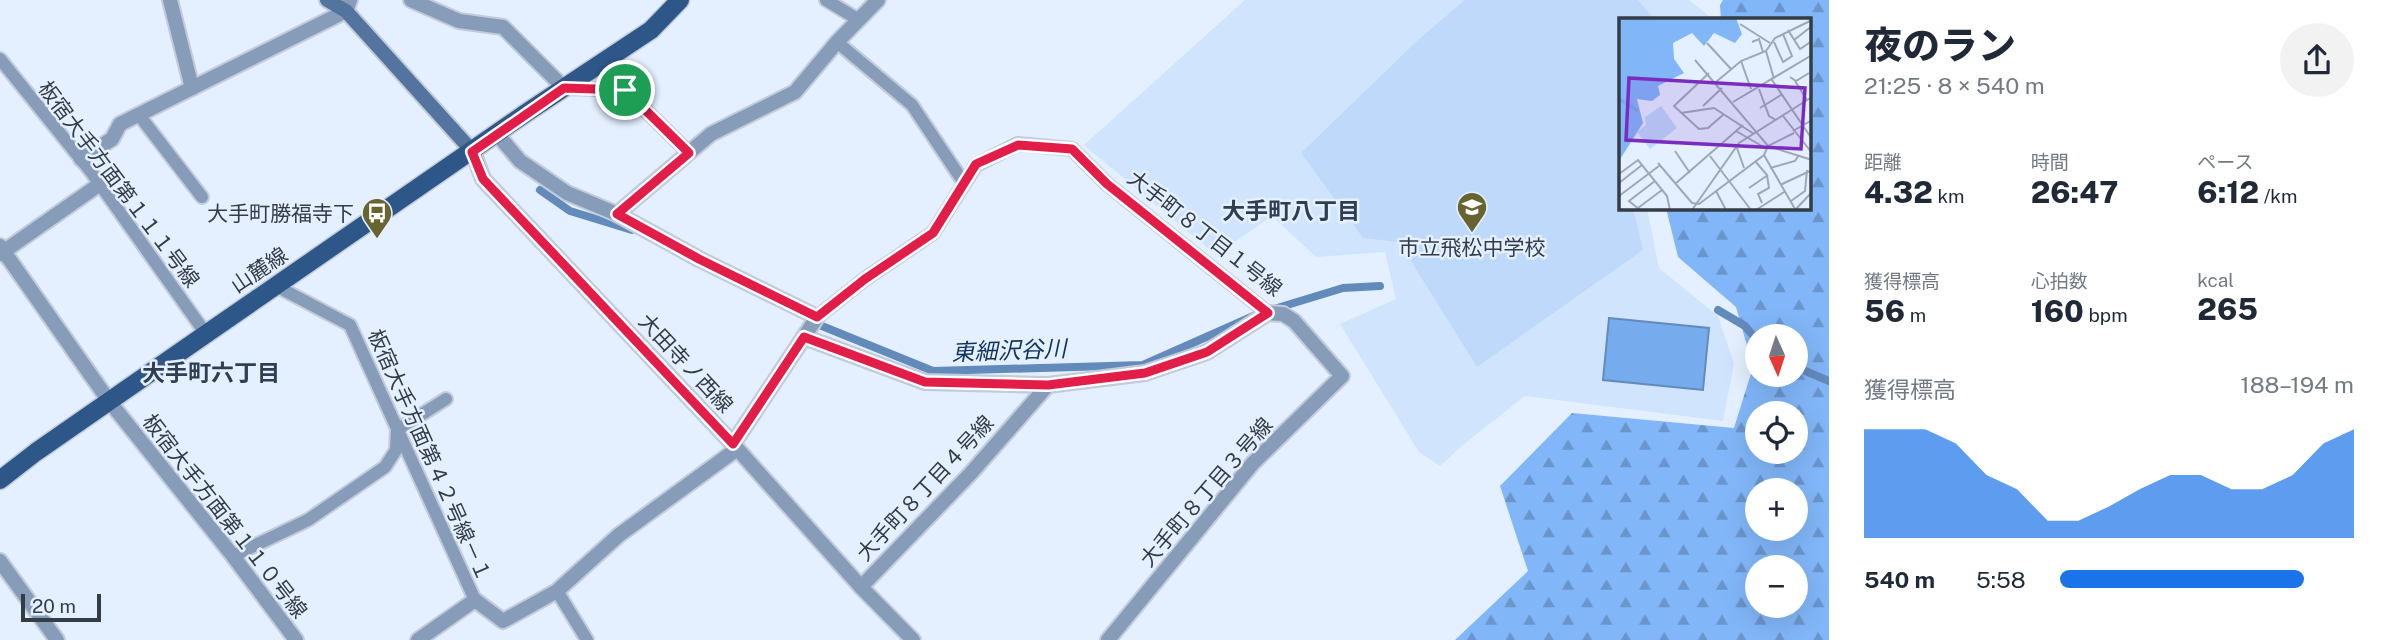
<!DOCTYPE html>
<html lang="ja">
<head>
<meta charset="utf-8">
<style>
  :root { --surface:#fff; --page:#f2f2f3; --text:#1f2937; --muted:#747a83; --accent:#1a73e8 }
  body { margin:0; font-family:"Public Sans","Noto Sans JP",sans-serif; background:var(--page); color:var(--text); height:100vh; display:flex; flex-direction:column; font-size:26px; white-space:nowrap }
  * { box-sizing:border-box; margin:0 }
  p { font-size:23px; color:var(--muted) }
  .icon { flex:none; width:38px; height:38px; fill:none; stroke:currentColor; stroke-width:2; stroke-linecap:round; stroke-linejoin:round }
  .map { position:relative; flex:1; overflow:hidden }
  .panel { display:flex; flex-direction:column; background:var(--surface); width:560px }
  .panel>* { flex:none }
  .needle { width:46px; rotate:177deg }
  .buttons { position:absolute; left:1745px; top:324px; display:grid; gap:14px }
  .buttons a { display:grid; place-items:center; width:63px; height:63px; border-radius:50%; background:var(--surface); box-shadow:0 7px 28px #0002; font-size:35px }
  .scale { position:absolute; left:21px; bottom:18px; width:80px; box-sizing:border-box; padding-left:7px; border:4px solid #343c46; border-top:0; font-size:19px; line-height:24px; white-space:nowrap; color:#343c46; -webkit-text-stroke:5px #e4f0ff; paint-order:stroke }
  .pin { position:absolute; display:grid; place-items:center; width:60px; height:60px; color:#fff; margin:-30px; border:4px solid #fff; border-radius:50%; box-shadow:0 2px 7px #0007 }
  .round { display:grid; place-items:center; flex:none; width:74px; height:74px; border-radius:37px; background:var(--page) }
  .summary { display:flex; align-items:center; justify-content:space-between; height:119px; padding:0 35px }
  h1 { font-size:38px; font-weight:800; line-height:52px }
  .metrics { display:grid; grid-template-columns:repeat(3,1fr); gap:10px; height:119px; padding:7px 35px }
  .metrics div { display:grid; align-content:center }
  .metrics b { font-size:30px; font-weight:800 }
  .metrics small { font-size:19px; font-weight:400 }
  .metrics p { font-size:19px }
  .chart { height:196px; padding:14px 35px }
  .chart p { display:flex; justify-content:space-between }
  .chart svg { width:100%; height:126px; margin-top:7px; fill:var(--accent); opacity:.7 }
  ul { padding:0 35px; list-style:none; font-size:23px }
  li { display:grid; grid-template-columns:112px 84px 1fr; align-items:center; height:52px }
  li i { height:18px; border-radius:9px; background:var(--accent) }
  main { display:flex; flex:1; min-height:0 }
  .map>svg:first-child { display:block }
  .built { fill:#d1e4fd }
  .forest { fill:url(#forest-firs); fill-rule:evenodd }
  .pitch { fill:#bfd9fb }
  .water { fill:#76abed; stroke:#628abb; stroke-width:2 }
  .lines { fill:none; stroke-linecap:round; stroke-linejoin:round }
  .stream { stroke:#628abb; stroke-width:8 }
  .lane-casing { stroke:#c1ccda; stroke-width:16 }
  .street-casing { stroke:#c1ccda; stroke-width:18 }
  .secondary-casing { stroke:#c1ccda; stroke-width:18 }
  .primary-casing { stroke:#c1ccda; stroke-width:21 }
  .lane { stroke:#869cb9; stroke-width:12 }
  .street { stroke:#869cb9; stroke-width:14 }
  .secondary { stroke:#53749e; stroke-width:14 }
  .primary { stroke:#2e5789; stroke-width:18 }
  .route-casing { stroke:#fff; stroke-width:14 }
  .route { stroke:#e11d48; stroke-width:9 }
  .labels { text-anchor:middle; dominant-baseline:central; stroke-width:5; stroke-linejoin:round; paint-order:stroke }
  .street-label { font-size:21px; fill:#343c46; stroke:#e4f0ff }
  .poi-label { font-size:21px; fill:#343c46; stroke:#e4f0ff; text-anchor:end }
  .neighbourhood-label { font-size:23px; font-weight:bold; fill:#2f3e52; stroke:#e4f0ff }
  .water-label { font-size:23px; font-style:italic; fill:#0f335d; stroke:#e4f0ff }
  .inset-river { fill:none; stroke:#76abed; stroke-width:3.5 }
  .inset-road { fill:none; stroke:#9ea8b5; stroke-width:2 }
  .view { fill:#7b2cbf; fill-opacity:0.15; stroke:#7b2cbf; stroke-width:3.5 }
  .inset-edge { fill:none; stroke:#343c46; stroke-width:3.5 }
</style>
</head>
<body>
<main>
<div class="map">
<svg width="1829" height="640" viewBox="0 0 1829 640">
  <defs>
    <pattern id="forest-firs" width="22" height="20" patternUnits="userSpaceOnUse" patternTransform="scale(1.75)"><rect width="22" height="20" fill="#81b6f8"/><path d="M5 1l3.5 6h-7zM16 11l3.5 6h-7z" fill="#6a95cb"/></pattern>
  </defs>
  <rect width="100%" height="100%" fill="#e4f0ff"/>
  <polygon class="built" points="1245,0 1689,0 1708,15 1709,19 1621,19 1621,208 1647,208 1659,268 1718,316 1734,364 1723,421 1525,396 1464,444 1440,466 1419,452 1340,324 1396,299 1385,252 1316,257 1272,216 1216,255 1084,145"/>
  <path class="forest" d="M1723,0h106v640h-374l73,-69 -28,-85 72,-73 162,15 19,-61 -17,-60 -58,-50 -12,-49h144v-189h-89l-1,-14zM1757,336h39v38h-39zM1757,413h39v39h-39zM1757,490h39v38h-39zM1757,567h39v39h-39z"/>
  <polygon class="pitch" points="1465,0 1638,0 1654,19 1621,19 1621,208 1633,208 1643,250 1477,367 1399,242 1363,238 1301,153 1419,39"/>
  <polygon class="water" points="1609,318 1709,328 1703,390 1603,380"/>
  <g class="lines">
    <g class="stream">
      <polyline points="540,190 570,211 632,230"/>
      <polyline points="1274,309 1343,288 1380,286"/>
      <polyline points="1718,310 1745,326 1757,340"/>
      <polyline points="812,322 933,371 1143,365 1258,314"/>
      <polyline points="1796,367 1829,381"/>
    </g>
    <g class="lane-casing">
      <g id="lane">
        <polyline points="826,0 859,20"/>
        <polyline points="837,42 912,105 964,183"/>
        <polyline points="0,59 92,173 206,334"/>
        <polyline points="565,88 625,90 689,153"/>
        <polyline points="139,115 202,197"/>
        <polyline points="276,286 350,325 475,600"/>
        <polyline points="817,317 865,279 933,233 976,165 1018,144 1072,149 1107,184 1268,313"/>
        <polyline points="233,556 308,520 385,467 396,450 397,430 446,399"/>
        <polyline points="557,591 587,640"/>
      </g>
    </g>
    <g class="street-casing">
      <g id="street">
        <polyline points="170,0 192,88"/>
        <polyline points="411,0 459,21 503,27 564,88"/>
        <polyline points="497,134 520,161 567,193 617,214 699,259 817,317 804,337 925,382 1048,385 1145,373 1207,352 1268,313 1283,314 1294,321 1342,376 1253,463 1108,640"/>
        <polyline points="473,152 483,179 733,444 861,587 913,640"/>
        <polyline points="81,159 112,139 120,124 346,11 350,0"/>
        <polyline points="617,214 711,134 795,92 837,42 878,0"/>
        <polyline points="0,246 109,401 233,556 296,640"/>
        <polyline points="0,254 100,184"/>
        <polyline points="733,444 804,337"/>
        <polyline points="0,561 57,640"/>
        <polyline points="861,587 971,473 1048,385"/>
        <polyline points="418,640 475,600 503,621 557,591 619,535 737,449"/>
      </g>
    </g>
    <g class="secondary-casing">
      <polyline id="secondary" points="327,0 346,11 473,152"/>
    </g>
    <g class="primary-casing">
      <polyline id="primary" points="0,480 36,452 206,334 526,113 651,30 680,0"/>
    </g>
    <use href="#lane" class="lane"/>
    <use href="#street" class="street"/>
    <use href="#secondary" class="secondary"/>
    <use href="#primary" class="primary"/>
  </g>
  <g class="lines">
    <g class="route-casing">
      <polygon id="route" points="564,88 625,90 689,153 617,214 699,259 817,317 865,279 933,233 976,164 1018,145 1072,149 1107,184 1268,313 1207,352 1145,373 1048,385 925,382 804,337 733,444 483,179 472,152"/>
    </g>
    <use href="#route" class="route"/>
  </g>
  <defs>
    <g id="school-pin" transform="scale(1.575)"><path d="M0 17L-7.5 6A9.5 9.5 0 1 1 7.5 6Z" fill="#686430" stroke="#e4f0ff"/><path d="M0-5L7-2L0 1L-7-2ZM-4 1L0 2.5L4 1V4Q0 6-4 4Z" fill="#fff"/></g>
    <g id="bus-pin" transform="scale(1.575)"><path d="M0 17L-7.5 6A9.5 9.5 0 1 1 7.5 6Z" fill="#686430" stroke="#e4f0ff"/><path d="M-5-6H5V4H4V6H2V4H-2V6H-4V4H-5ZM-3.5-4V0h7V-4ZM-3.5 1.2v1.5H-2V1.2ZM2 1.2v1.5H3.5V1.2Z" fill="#fff"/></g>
  </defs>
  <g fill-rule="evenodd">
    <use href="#school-pin" x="1472" y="207"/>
    <use href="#bus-pin" x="377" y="213"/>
  </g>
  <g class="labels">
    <g class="street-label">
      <text transform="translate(119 184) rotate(53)">板宿大手方面第１１１号線</text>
      <text transform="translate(1205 233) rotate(38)">大手町８丁目１号線</text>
      <text transform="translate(259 270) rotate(-34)">山麓線</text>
      <text transform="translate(686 363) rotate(47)">大田寺ノ西線</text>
      <text transform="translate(430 455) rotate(66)">板宿大手方面第４２号線－１</text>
      <text transform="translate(925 488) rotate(-47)">大手町８丁目４号線</text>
      <text transform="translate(1206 492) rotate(-49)">大手町８丁目３号線</text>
      <text transform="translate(225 516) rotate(52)">板宿大手方面第１１０号線</text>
    </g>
    <g class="poi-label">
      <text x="354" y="213">大手町勝福寺下</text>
      <text x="1472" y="247" text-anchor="middle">市立飛松中学校</text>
    </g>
    <g class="neighbourhood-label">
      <text x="1291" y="210">大手町八丁目</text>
      <text x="211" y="372">大手町六丁目</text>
    </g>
    <g class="water-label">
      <text transform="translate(1009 350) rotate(-2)">東細沢谷川</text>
    </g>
  </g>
  <g transform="translate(1619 18)">
    <rect width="192" height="192" fill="#e4f0ff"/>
    <path d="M0,0h117l6,16 -7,9 -21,-10 -10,13 -12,-13 -19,10 1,16 10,14 -26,13 2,9 -8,6 -15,-2 6,24 -24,38z" fill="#81b6f8"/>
    <path d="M42,88l16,22 -27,21 -13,-17 9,-7 -1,-8z" fill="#bfd9fb"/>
    <path class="inset-river" d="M0,81l19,12"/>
    <path class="inset-road" d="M121,6l30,19M169,12l12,19 12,-8M175,22l18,-14M133,24l7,-3 4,13M155,24l9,20 9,-6 -9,-22M88,25l24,26M147,33l8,28M76,42l73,86 44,14M122,43l10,28M90,55l-35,33 25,23 9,-1 16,-14M171,59l6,4 13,-8M153,62l40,59M176,63l12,19M97,64l25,-21 25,-10 9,-13 37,-18M140,71l10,27 7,4M114,84l79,-47M84,88l19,-18M141,90l21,-13M62,95l33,-5 40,26M164,98l29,37M117,113l31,18M174,113l19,-11M118,130l7,20M56,133l15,22M145,137l31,54M91,138l41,54M136,143l12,14 2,13 -11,6 4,9M39,145l34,40 7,1 65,-49 4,-9 26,-13M151,150l25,-7 4,-6M0,156l19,-14 29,36 3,14M0,165l23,-18M56,166l68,-59M161,167l32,-15M130,170l19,-13M97,173l10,19M0,178l40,-30M172,183l14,-10 2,-21M19,190l24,-18M177,191l16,-17M21,192l-11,-9 26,-20M73,192l47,-67 73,-46M137,192l28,-18"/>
    <path class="view" d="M10,60l176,10 -4,61 -175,-9z"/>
    <rect width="192" height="192" class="inset-edge"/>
  </g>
</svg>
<div class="buttons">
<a><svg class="needle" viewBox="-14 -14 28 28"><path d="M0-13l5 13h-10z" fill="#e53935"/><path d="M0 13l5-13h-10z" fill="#747a83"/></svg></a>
<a><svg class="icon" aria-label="locate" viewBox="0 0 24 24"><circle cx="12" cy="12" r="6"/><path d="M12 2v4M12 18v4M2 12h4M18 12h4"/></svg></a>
<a>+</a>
<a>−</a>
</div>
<div class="scale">20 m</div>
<div class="pin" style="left:625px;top:90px;background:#1e9e55"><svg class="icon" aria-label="arrive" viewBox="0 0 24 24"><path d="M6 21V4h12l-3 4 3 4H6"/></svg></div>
</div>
<section class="panel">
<div class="summary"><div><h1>夜のラン</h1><p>21:25 · 8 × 540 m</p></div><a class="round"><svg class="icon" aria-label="share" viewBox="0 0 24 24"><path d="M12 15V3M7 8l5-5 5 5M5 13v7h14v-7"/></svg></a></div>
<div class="metrics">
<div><p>距離</p><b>4.32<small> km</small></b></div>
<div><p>時間</p><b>26:47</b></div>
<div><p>ペース</p><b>6:12<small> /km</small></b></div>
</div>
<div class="metrics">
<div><p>獲得標高</p><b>56<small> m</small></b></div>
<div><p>心拍数</p><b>160<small> bpm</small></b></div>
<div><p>kcal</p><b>265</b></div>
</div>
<div class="chart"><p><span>獲得標高</span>188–194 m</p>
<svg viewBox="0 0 160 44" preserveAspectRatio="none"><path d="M0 44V6L10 6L20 6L30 11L40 22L50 27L60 38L70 38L80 33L90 27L100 22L110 22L120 27L130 27L140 22L150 11L160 6V44z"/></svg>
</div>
<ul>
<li><b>540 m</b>5:58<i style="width:83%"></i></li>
</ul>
</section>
</main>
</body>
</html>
